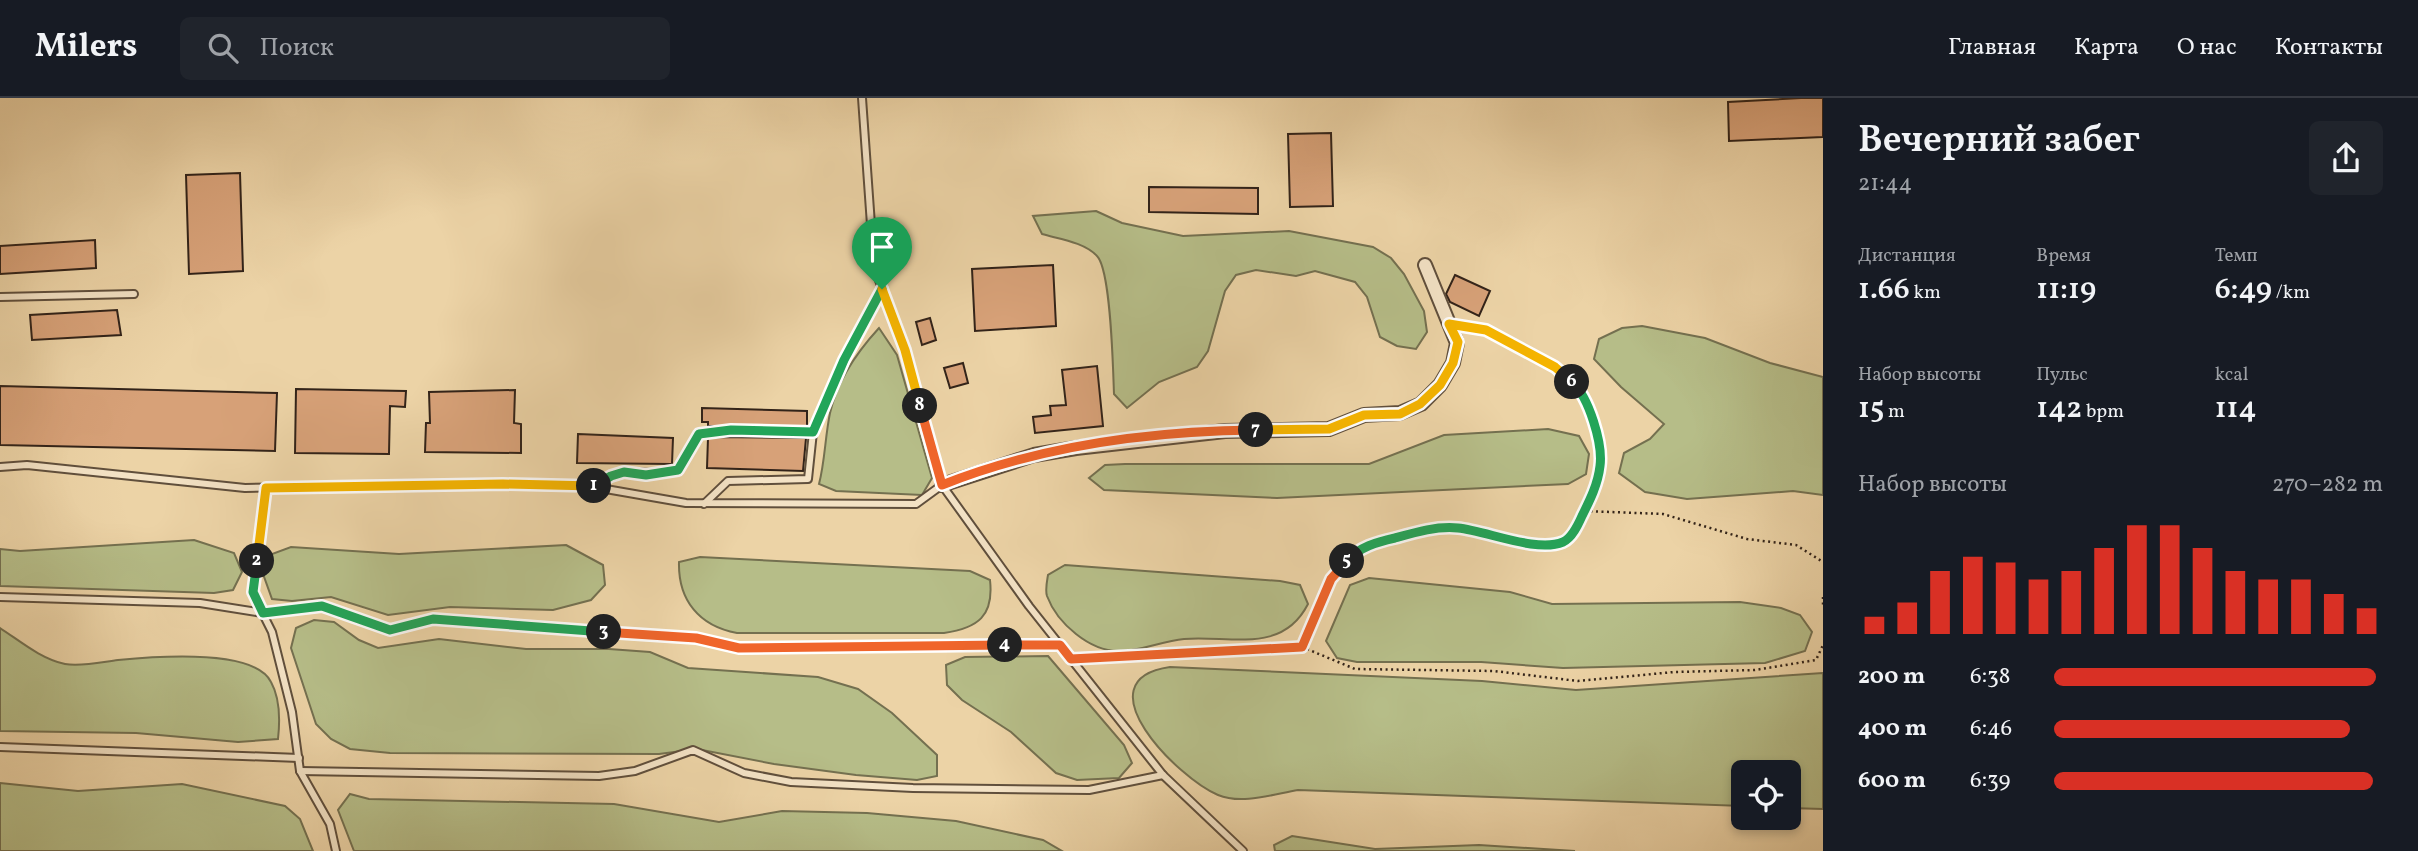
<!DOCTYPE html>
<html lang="ru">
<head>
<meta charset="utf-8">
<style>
  :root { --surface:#171b24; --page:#20242c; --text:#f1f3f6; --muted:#9ea1a6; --line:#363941; --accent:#d93025 }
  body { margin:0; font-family:Vollkorn,serif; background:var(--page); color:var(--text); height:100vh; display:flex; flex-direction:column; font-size:26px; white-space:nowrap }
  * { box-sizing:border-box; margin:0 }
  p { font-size:23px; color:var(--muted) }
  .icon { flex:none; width:38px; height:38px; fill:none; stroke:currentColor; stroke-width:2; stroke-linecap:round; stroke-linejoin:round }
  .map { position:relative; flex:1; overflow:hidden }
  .details { display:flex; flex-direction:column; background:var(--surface); width:595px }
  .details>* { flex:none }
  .buttons { position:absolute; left:1731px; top:662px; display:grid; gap:14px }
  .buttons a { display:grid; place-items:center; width:70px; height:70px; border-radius:10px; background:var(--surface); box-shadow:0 4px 10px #0003; font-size:35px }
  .pin { position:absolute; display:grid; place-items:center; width:60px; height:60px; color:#fff; margin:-72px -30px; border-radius:50% 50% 50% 0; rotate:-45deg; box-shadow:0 0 7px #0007 }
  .pin .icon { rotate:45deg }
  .km { position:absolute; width:35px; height:35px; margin:-18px; border-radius:50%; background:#222; color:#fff; font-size:19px; line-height:35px; text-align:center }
  .round { display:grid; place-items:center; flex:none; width:74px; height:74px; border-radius:10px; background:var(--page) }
  .headline { display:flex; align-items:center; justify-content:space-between; height:119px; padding:0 35px }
  h1 { font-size:38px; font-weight:600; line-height:52px }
  .figures { display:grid; grid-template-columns:repeat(3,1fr); gap:10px; height:119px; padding:7px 35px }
  .figures div { display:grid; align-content:center }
  .figures b { font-size:30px; font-weight:600 }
  .figures small { font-size:19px; font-weight:400 }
  .figures p { font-size:19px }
  .chart { height:196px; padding:14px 35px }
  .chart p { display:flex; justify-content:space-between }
  .chart svg { width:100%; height:126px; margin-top:7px; stroke:var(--accent); stroke-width:6 }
  ul { padding:0 35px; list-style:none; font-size:23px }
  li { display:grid; grid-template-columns:112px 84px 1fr; align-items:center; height:52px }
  li i { height:18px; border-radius:9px; background:var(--accent) }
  header { display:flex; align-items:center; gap:42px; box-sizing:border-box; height:98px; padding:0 35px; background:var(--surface); border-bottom:2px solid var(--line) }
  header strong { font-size:33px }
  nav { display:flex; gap:38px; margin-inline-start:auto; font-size:24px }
  .search { width:490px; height:63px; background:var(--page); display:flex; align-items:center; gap:18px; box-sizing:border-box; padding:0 24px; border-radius:10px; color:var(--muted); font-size:26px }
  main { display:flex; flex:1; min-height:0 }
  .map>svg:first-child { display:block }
  .green { fill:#b6bd88; stroke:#747050; stroke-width:2 }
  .building { fill:#d7a178; stroke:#322319; stroke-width:2 }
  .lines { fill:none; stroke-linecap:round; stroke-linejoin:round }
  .lane-casing { stroke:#604f3c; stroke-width:10 }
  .street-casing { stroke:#604f3c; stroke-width:16 }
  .path { stroke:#322319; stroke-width:2.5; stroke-dasharray:2 3.5; stroke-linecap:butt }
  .lane { stroke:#f3e2c5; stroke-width:6 }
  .street { stroke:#f3e2c5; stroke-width:12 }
  .split-1-casing { stroke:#fff; stroke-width:14 }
  .split-2-casing { stroke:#fff; stroke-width:14 }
  .split-3-casing { stroke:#fff; stroke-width:14 }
  .split-4-casing { stroke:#fff; stroke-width:14 }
  .split-5-casing { stroke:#fff; stroke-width:14 }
  .split-6-casing { stroke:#fff; stroke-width:14 }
  .split-7-casing { stroke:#fff; stroke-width:14 }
  .split-8-casing { stroke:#fff; stroke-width:14 }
  .split-9-casing { stroke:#fff; stroke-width:14 }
  .split-1 { stroke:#22a559; stroke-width:9 }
  .split-2 { stroke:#f5b400; stroke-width:9 }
  .split-3 { stroke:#22a559; stroke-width:9 }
  .split-4 { stroke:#f0652b; stroke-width:9 }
  .split-5 { stroke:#f0652b; stroke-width:9 }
  .split-6 { stroke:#22a559; stroke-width:9 }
  .split-7 { stroke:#f5b400; stroke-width:9 }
  .split-8 { stroke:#f0652b; stroke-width:9 }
  .split-9 { stroke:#f5b400; stroke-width:9 }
</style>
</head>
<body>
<header>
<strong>Milers</strong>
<div class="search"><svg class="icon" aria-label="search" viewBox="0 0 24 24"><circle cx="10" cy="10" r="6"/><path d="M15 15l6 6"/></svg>Поиск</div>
<nav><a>Главная</a><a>Карта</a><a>О нас</a><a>Контакты</a></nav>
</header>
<main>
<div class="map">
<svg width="1823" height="753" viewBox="0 0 1823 753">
  <rect width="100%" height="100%" fill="#ecd3a6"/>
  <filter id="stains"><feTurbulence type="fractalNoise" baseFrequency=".00286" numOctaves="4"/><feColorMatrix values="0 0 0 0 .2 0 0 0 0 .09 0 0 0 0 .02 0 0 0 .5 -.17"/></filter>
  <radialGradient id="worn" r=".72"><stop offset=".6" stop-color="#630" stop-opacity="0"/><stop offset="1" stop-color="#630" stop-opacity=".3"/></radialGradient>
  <g class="green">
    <path d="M1096,113l26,12 61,13 106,-5 84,16 18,11 13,16 20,37 3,21 -11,17 -19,-3 -17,-9 -13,-40 -12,-15 -40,-11 -19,5 -40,-6 -20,5 -11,16 -17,60 -11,16 -38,15 -32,26 -13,-14c-1,-25 -3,-124 -17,-138 -13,-14 -38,-17 -55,-22l-9,-18z"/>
    <polygon points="1642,228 1705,240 1770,265 1823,279 1823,397 1793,393 1687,401 1645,394 1619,375 1624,355 1650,341 1664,326 1621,289 1594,261 1599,241 1622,230"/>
    <path d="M879,230l18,27 35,123 -10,17 -86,-4 -17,-7c6,-23 6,-47 11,-71 7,-32 27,-61 49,-85z"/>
    <polygon points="1548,331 1579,338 1589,356 1586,376 1568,386 1277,400 1104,392 1089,380 1105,367 1125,366 1369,366 1444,337"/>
    <polygon points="194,442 234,455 242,474 233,492 214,495 0,488 0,451 20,453"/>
    <polygon points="566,447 603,467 605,487 591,502 553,512 450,509 388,517 331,499 292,503 272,501 262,473 272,456 291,449 399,456"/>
    <path d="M700,459l270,14 20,9c4,36 -12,48 -46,53h-207c-38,-7 -59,-33 -58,-71z"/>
    <path d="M1065,467l215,16 20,4 8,19c-26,51 -78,31 -124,35 -22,2 -43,12 -64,12 -30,1 -63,-28 -73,-55 -2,-6 0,-15 1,-21z"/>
    <polygon points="1369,480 1510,494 1552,506 1740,504 1781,510 1800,517 1812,534 1805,553 1765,565 1563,570 1481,564 1357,564 1337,560 1326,543 1350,487"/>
    <polygon points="314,522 334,524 359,542 378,550 439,541 526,551 609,551 650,554 688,570 818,579 858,591 892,615 937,657 937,678 917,682 856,677 774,666 697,651 659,656 390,655 350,651 331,641 316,626 291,550 296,530"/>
    <path d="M0,530c20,13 41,31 65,36 16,3 37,-2 53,-4 32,-3 136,-12 153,22 9,16 9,39 7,57l-40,3 -102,-9 -136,-2z"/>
    <polygon points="1048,558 1124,647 1132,665 1119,680 1077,682 1056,675 1011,634 962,602 947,587 946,567 965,559"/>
    <path d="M1170,569l312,14 94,9 247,-17v136l-34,-1 -1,-36h-45v34l-445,-16c-24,4 -56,15 -80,5 -39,-16 -139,-115 -48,-128z"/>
    <polygon points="0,685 78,693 182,686 285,708 300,721 313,753 0,753"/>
    <polygon points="350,696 369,701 614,706 719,724 782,713 867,715 956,723 1043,742 1062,753 354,753 338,712"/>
    <polygon points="1292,738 1375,751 1479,747 1575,753 1275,753 1274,747"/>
  </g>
  <g class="building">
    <polygon points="1801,0 1823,0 1823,39 1729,43 1728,4"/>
    <polygon points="1331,35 1333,108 1290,109 1288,36"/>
    <polygon points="240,75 243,173 189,176 186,77"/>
    <polygon points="1149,89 1258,90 1258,116 1149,114"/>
    <polygon points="95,142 96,170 0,176 0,148"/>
    <polygon points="1053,167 1056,228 975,233 972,171"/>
    <polygon points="1455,177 1490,193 1479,218 1450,204 1446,196"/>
    <polygon points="117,212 121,237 32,242 30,217"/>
    <polygon points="930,220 936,242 922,247 916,224"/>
    <polygon points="963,265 968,285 950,290 944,270"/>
    <polygon points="1097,268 1103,328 1035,335 1033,319 1051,317 1050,308 1066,307 1062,272"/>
    <polygon points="0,288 277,295 275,353 0,347"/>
    <polygon points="296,291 406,293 405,309 390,308 389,356 295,355"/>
    <polygon points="515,292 514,325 521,326 521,355 425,354 426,325 430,325 429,294"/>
    <polygon points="702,310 807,313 807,328 708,328 708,324 702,324"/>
    <polygon points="578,336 673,340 672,366 577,365"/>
    <polygon points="711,339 806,340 803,373 707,370 708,340"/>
  </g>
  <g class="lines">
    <g class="lane-casing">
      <g id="lane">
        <polyline points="862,0 874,169 905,252 942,387 1029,508 1163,677 1243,753"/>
        <polyline points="0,199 134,196"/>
        <polyline points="0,369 27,367 245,390 503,386 600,390 686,405 916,406 942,387"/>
        <path d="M593,389c10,-6 20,-14 32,-15 19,0 34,3 53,-2l21,-36 11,-3 103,1 31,-72 38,-71"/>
        <polyline points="266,390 252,494 272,534 292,614 300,673 330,726 336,753"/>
        <polyline points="704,406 728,383 808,381 813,334"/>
        <polyline points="0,499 200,505 263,515 322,508 390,532 433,521 696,540 739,550 1060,547"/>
        <polyline points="0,649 299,660"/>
        <polyline points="300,673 599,678 635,673 693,652 744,675 791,684 913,690 1089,692 1163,677"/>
      </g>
    </g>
    <g class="street-casing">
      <polyline id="street" points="942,387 1034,357 1076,350 1225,333 1329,331 1364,317 1400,315 1421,306 1440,287 1453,265 1457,245 1425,167"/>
    </g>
    <g class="path">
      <polyline points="1585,413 1663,416 1747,441 1796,447 1823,464"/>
      <polyline points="1823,499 1823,507"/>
      <polyline points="1302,549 1355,571 1494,573 1578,583 1674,574 1755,572 1816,562 1823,547"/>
      <path d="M1082,561l220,-12c9,-21 18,-51 30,-69 34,-52 115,-55 170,-42 18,4 45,15 62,5 14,-7 20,-27 26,-40 15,-31 10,-85 -10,-112 -21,-28 -82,-57 -116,-63"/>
    </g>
    <use href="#lane" class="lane"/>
    <use href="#street" class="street"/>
  </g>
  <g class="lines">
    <g class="split-1-casing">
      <polyline id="split-1" points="594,388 611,378 624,374 646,377 678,372 699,336 731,332 813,334 844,262 882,191"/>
    </g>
    <g class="split-2-casing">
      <polyline id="split-2" points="257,463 266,390 503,386 594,388"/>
    </g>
    <g class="split-3-casing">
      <polyline id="split-3" points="257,463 253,494 263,515 322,508 390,532 433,521 604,534"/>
    </g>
    <g class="split-4-casing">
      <polyline id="split-4" points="604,534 696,540 739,550 1005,547"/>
    </g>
    <g class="split-5-casing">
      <polyline id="split-5" points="1005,547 1060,547 1071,561 1302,549 1331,481 1347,463"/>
    </g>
    <g class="split-6-casing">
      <path id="split-6" d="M1347,463c12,-14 30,-19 48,-23 21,-6 41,-12 63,-10 29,3 79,25 105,14 9,-4 15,-17 19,-26 8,-16 16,-32 18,-50 3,-22 -11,-69 -28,-84"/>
    </g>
    <g class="split-7-casing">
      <polyline id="split-7" points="1256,332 1329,331 1364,317 1400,316 1420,306 1440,287 1453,265 1458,244 1449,226 1486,232 1555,269 1572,284"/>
    </g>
    <g class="split-8-casing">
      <path id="split-8" d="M920,308l22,79c98,-39 209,-54 314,-55"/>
    </g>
    <g class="split-9-casing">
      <polyline id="split-9" points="882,191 905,252 920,308"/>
    </g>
    <use href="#split-1" class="split-1"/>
    <use href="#split-2" class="split-2"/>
    <use href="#split-3" class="split-3"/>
    <use href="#split-4" class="split-4"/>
    <use href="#split-5" class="split-5"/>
    <use href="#split-6" class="split-6"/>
    <use href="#split-7" class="split-7"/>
    <use href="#split-8" class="split-8"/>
    <use href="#split-9" class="split-9"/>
  </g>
  <rect width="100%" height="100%" filter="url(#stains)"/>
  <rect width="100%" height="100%" fill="url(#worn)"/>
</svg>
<div class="buttons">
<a><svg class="icon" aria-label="locate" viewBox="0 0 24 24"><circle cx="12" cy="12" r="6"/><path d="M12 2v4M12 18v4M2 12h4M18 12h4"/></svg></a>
</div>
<div class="pin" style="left:882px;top:191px;background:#1e9e55"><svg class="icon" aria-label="arrive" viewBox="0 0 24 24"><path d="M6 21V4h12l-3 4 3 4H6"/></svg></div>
<b class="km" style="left:594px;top:388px">1</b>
<b class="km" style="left:257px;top:463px">2</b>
<b class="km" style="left:604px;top:534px">3</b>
<b class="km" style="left:1005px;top:547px">4</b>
<b class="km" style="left:1347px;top:463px">5</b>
<b class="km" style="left:1572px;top:284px">6</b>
<b class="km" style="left:1256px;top:332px">7</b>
<b class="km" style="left:920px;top:308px">8</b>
</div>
<section class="details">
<div class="headline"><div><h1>Вечерний забег</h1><p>21:44</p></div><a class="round"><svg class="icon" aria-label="share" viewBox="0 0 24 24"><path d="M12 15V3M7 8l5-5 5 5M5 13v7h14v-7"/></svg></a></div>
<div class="figures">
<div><p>Дистанция</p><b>1.66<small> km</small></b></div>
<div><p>Время</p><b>11:19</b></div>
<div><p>Темп</p><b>6:49<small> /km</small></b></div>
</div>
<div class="figures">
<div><p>Набор высоты</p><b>15<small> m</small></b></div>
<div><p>Пульс</p><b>142<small> bpm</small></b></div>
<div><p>kcal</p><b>114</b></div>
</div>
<div class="chart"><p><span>Набор высоты</span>270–282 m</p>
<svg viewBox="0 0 160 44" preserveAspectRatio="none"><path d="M5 44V38M15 44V33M25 44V22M35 44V17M45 44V19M55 44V25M65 44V22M75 44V14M85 44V6M95 44V6M105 44V14M115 44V22M125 44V25M135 44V25M145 44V30M155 44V35"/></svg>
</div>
<ul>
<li><b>200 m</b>6:38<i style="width:98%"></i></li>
<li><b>400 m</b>6:46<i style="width:90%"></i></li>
<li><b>600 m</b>6:39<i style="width:97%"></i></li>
</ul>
</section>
</main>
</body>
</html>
